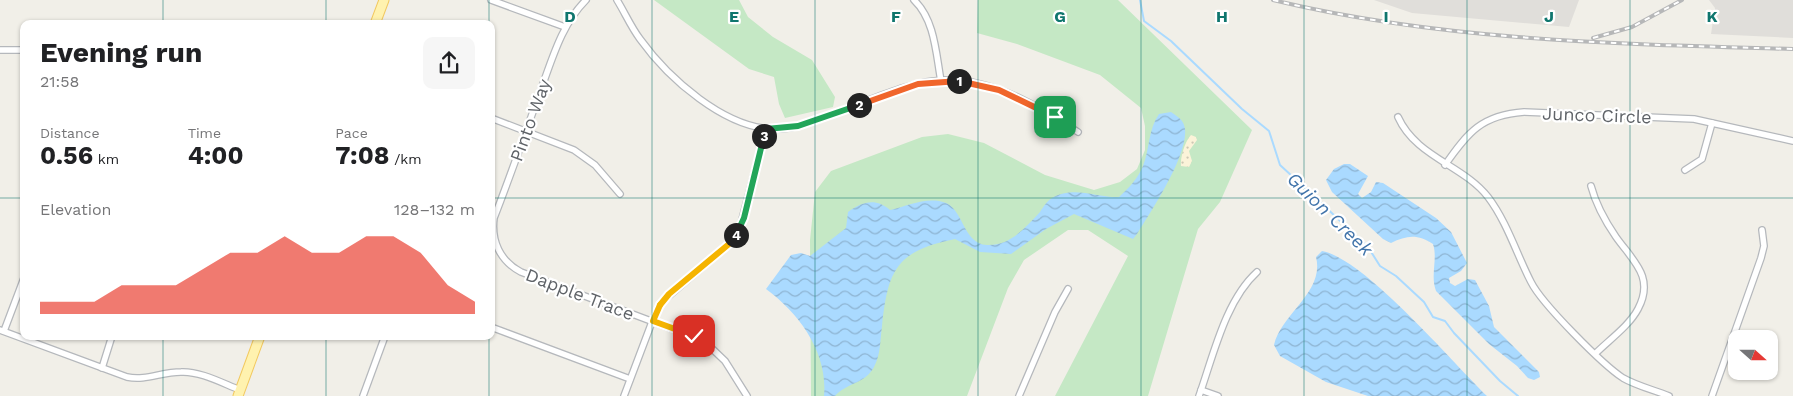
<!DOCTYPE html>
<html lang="en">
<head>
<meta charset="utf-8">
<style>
  :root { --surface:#fff; --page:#f6f6f6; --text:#202124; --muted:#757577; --accent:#ea4335 }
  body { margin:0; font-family:"Work Sans",sans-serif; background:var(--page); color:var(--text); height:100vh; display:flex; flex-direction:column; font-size:19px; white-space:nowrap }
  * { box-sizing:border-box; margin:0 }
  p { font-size:16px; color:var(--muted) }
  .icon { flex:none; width:28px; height:28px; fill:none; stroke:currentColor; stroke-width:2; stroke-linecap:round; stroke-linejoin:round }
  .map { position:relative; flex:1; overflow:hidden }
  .drawer { position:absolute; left:20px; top:20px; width:475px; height:320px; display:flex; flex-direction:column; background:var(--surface); border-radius:10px; box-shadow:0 1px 4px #0004 }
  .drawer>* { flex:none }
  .needle { width:32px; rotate:111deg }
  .fabs { position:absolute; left:1728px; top:330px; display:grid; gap:10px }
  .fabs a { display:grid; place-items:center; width:50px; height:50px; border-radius:10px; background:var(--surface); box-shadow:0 1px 4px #0004; font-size:25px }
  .pin { position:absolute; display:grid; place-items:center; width:42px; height:42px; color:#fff; margin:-21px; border-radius:10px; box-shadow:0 2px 8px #0006 }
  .km { position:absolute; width:25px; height:25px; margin:-12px; border-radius:50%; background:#222; color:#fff; font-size:14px; line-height:25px; text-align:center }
  .round { display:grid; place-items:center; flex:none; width:52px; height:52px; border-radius:10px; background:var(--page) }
  .headline { display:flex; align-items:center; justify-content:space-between; height:85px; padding:0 20px }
  h1 { font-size:28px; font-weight:700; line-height:38px }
  .stats { display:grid; grid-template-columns:repeat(3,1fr); gap:8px; height:85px; padding:5px 20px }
  .stats div { display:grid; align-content:center }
  .stats b { font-size:25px; font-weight:700 }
  .stats small { font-size:14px; font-weight:400 }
  .stats p { font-size:14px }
  .chart { height:140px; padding:10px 20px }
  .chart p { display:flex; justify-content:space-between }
  .chart svg { width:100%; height:90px; margin-top:5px; fill:var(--accent); opacity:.7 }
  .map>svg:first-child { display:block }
  .industrial { fill:#e0deda }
  .green { fill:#c5e8c5 }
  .sand { fill:url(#sand-dots) }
  .water { fill:url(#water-waves) }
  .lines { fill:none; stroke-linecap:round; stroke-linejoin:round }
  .stream { stroke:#aadaff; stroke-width:2 }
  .minor-casing { stroke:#b5b8bc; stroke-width:8 }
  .primary-casing { stroke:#f2c960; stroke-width:11 }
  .minor { stroke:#fff; stroke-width:5.5 }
  .primary { stroke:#fff2af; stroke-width:9 }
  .rail-casing { stroke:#b6b7b8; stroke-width:4 }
  .rail { stroke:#fff; stroke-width:2; stroke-dasharray:5.5; stroke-linecap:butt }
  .split-1-casing { stroke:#fff; stroke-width:10 }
  .split-2-casing { stroke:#fff; stroke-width:10 }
  .split-3-casing { stroke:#fff; stroke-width:10 }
  .split-4-casing { stroke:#fff; stroke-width:10 }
  .split-5-casing { stroke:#fff; stroke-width:10 }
  .split-6-casing { stroke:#fff; stroke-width:10 }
  .split-1 { stroke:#f0652b; stroke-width:6 }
  .split-2 { stroke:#f0652b; stroke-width:6 }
  .split-3 { stroke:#22a559; stroke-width:6 }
  .split-4 { stroke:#22a559; stroke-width:6 }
  .split-5 { stroke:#f5b400; stroke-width:6 }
  .split-6 { stroke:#f5b400; stroke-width:6 }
  .grid { fill:none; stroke:#0f766e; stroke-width:1; stroke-opacity:0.55 }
  .labels { text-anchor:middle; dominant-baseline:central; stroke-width:4.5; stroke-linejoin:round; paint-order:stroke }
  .street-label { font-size:18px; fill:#5f6368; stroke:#fff }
  .water-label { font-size:19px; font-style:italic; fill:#4174aa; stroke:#fff }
  .grid-label { font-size:16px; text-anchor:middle; font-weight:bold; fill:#0f766e; stroke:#fff; stroke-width:4.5; stroke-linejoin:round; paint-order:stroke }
</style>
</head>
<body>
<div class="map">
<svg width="1793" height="396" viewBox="0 0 1793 396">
  <defs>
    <pattern id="sand-dots" width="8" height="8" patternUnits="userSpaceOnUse" patternTransform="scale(1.25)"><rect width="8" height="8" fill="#fbf3d9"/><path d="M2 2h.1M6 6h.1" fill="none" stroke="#cec8b4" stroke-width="1.8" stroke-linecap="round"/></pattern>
    <pattern id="water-waves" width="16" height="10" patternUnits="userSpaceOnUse" patternTransform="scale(1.25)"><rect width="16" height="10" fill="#aadaff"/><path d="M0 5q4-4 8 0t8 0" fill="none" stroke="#8eb4d2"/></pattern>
  </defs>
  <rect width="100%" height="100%" fill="#f1efe8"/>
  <g class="industrial">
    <polygon points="1374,0 1579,0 1569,27 1412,13"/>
    <polygon points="1709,0 1793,0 1793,38 1711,34 1715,8"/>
  </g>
  <g class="green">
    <polygon points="654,0 739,0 748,17 773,37 812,60 835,97 833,107 785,118 779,104 774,77 749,69"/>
    <polygon points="978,0 1118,0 1252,130 1220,202 1198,229 1148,396 1055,396 1128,256 1088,230 1068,230 1024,260 1008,288 967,396 811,396 810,240 815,192 831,171 922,137 948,134 984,143 1045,175 1094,190 1120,182 1137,169 1145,150 1145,126 1141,108 1100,75 1017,44 977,33"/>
  </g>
  <path class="sand" d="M1191,135l5,2 1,3 -8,11 3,10 -3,6 -8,-1c-1,-8 4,-25 10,-31z"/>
  <g class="water">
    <path d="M1171,112c7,5 13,8 14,17 3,27 -34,82 -48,105l-4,5 -59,-25 -28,15 -35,25 -31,-2 -25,-13c-59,12 -67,31 -73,87 -2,14 -1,28 -8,41 -9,17 -28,16 -39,29h-11c4,-43 -24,-82 -58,-107l25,-34 10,-2 9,3 36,-28 2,-16c15,-11 28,-14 42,-2 18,-4 35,-13 53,-8 21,5 19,42 44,43 23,1 38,-17 53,-33 3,-5 7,-11 12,-14 22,-13 45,0 67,-1 10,-9 19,-19 24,-31 7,-18 5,-36 16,-52z"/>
    <path d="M1344,164h6l18,12 -10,18 4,4 9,-6 5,-10 7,1 53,35 15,14 16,31 -6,8 -12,7 1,5 5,3 13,-7 7,1 14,26 5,21 45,45 1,5 -6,3 -6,-2 -11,-12 -28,-22 -53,-53c-6,-16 2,-32 -3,-47 -15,-10 -26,-9 -42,-1l-8,-4 -51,-47 -6,-12 8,-11z"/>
    <path d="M1322,251c43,8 131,112 165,145h-119l-42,-14 -46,-26 -6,-11c7,-31 51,-53 42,-88z"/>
  </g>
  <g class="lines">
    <polyline class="stream" points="1140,0 1144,21 1171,41 1242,109 1269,131 1280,165 1305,188 1368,247 1380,266 1396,276 1424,302 1433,317 1445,321 1454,333 1500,381 1518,396"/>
    <g class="minor-casing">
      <g id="minor">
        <polyline points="491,0 565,27"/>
        <path d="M586,0c-25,25 -34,60 -46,92 -15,42 -30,85 -46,126 -3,23 6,43 27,54l183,69 21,20 22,35"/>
        <path d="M617,0c8,13 14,27 23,39 28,39 85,90 135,90 23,0 44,-10 65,-18 34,-12 69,-30 106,-31 48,-1 93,27 132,52"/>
        <path d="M914,0c21,20 22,54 27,81"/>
        <polyline points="0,50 24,50"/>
        <path d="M1398,117c18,40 65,48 90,80 19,25 29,58 43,85 11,22 72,83 92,96 14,8 31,12 46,18"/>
        <polyline points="491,118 574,150 595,165 620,194"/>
        <path d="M1445,165c23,-33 37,-50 79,-53l170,7 99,22"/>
        <polyline points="1685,170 1702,159 1712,123"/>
        <path d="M1591,186c5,19 14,35 25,51 17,24 39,40 22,72 -9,17 -29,31 -42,44"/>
        <polyline points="491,327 630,379"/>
        <path d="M0,330l127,47c19,4 34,-5 54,-5 19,-1 41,11 59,18"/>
        <polyline points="4,331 24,278"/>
        <polyline points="102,368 112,336"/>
        <polyline points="1201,390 1218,396"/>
        <polyline points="363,396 385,336"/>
        <polyline points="624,396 655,314 663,301 729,244 740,227 766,129"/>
        <polyline points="1019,396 1055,312 1068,289"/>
        <path d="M1199,396c14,-39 26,-95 58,-124"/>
        <polyline points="1712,396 1761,258 1764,246 1762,230"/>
      </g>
    </g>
    <g class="primary-casing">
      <g id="primary">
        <polyline points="375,24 384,0"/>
        <polyline points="238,396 260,336"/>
      </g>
    </g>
    <use href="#minor" class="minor"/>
    <use href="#primary" class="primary"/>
    <g class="rail-casing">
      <g id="rail">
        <path d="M1273,0c170,41 346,44 520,49"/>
        <polyline points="1593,38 1632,27 1682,0"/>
      </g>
    </g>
    <use href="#rail" class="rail"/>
  </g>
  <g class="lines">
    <g class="split-1-casing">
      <polyline id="split-1" points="959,81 999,90 1055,117"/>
    </g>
    <g class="split-2-casing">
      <polyline id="split-2" points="859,105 918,84 959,81"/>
    </g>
    <g class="split-3-casing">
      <polyline id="split-3" points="764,136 766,129 798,126 859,105"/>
    </g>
    <g class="split-4-casing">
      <polyline id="split-4" points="736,235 744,218 764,136"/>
    </g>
    <g class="split-5-casing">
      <polyline id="split-5" points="660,305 669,294 729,244 736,235"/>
    </g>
    <g class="split-6-casing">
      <polyline id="split-6" points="660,305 653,321 694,336"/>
    </g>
    <use href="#split-1" class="split-1"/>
    <use href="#split-2" class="split-2"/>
    <use href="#split-3" class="split-3"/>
    <use href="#split-4" class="split-4"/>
    <use href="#split-5" class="split-5"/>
    <use href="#split-6" class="split-6"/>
  </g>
  <path class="grid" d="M163,0v24M326,0v24M489,0v24M652,0v396M815,0v396M978,0v396M1141,0v396M1304,0v396M1467,0v396M1630,0v396M0,198h24M491,198h1302M163,336v60M326,336v60M489,336v60"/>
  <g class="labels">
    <g class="street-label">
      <text transform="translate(1597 115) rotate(2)">Junco Circle</text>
      <text transform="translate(530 120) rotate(-70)">Pinto Way</text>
      <text transform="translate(580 294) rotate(21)">Dapple Trace</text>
    </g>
    <g class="water-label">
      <text transform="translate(1330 214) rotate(44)">Guion Creek</text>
    </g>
  </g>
  <g class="grid-label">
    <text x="570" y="22">D</text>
    <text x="734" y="22">E</text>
    <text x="896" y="22">F</text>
    <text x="1060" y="22">G</text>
    <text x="1222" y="22">H</text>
    <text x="1386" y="22">I</text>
    <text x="1549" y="22">J</text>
    <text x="1712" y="22">K</text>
  </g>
</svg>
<div class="fabs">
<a><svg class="needle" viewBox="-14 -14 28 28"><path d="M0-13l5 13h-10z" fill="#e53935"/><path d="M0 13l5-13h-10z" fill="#757577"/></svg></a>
</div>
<div class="pin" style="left:1055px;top:117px;background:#1e9e55"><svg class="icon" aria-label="arrive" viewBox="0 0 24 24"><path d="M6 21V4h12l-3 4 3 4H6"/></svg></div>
<div class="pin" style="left:694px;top:336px;background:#d93025"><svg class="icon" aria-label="check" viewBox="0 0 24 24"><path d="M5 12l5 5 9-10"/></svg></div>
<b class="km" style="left:959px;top:81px">1</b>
<b class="km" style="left:859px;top:105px">2</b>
<b class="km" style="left:764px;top:136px">3</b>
<b class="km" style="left:736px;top:235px">4</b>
<section class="drawer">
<div class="headline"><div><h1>Evening run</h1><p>21:58</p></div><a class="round"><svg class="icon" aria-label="share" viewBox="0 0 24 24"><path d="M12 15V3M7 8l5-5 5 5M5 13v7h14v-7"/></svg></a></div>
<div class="stats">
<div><p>Distance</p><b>0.56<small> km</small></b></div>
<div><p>Time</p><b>4:00</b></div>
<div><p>Pace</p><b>7:08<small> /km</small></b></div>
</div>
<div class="chart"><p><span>Elevation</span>128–132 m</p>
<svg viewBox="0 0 160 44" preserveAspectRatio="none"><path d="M0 44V38L10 38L20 38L30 30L40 30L50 30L60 22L70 14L80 14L90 6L100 14L110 14L120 6L130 6L140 14L150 30L160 38V44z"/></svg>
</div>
</section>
</div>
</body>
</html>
